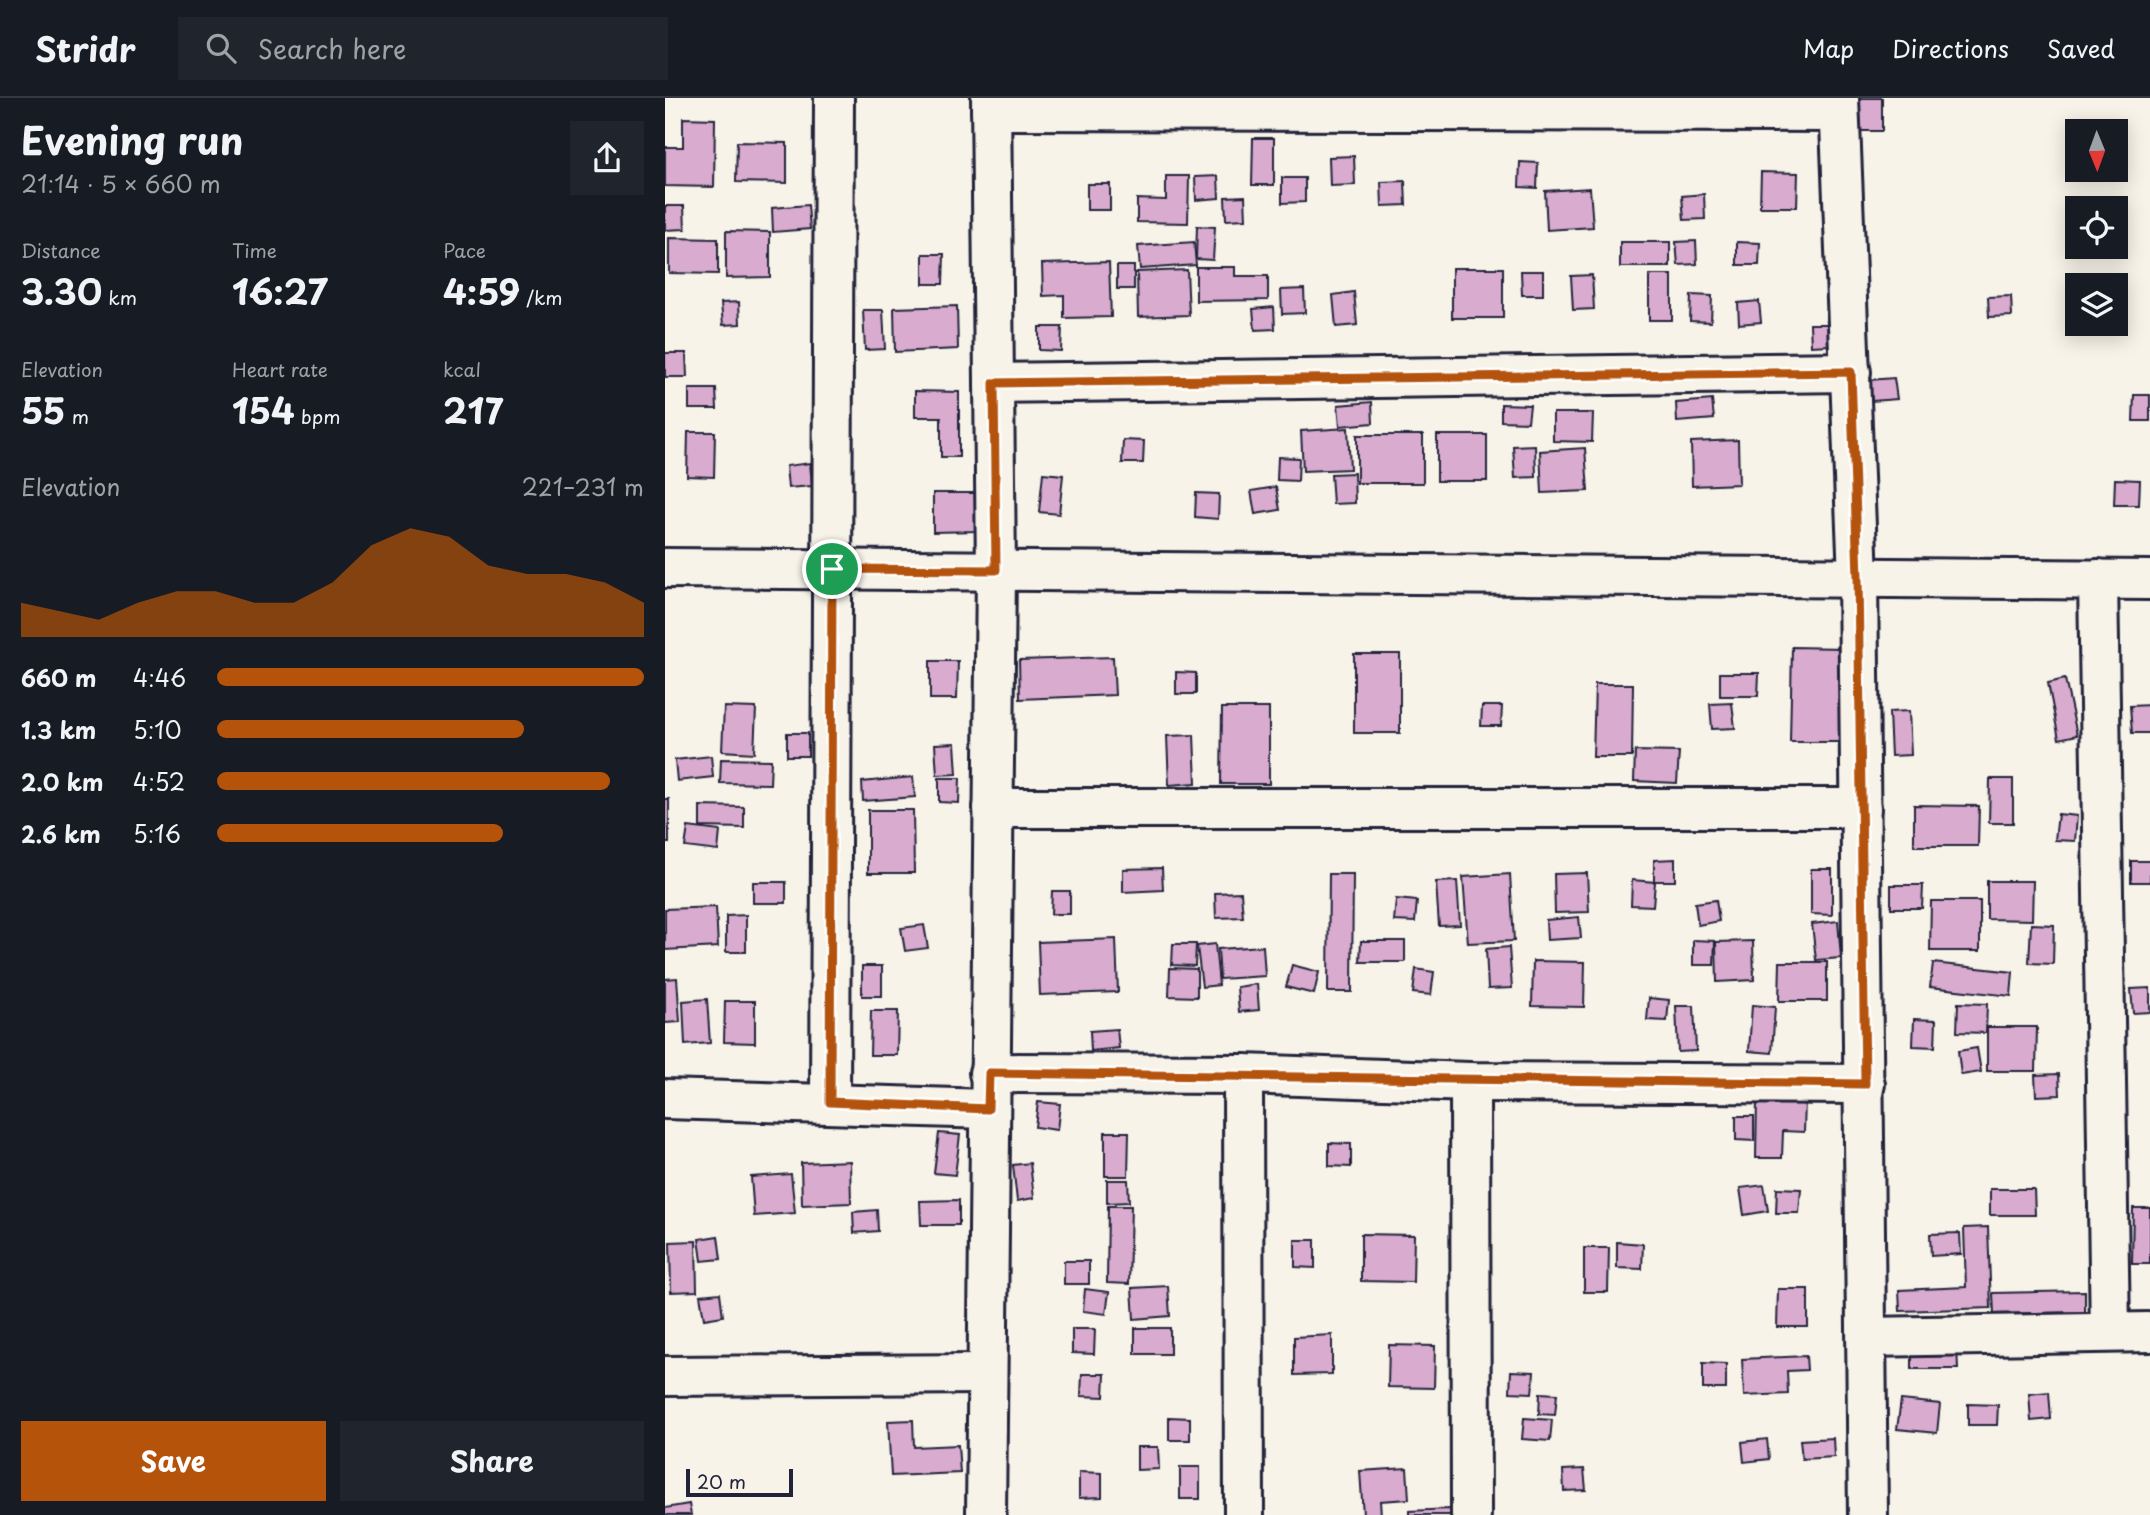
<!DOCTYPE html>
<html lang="en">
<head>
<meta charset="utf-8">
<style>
  :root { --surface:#171b24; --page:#20242c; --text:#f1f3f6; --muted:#9ea1a6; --line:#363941; --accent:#b45309 }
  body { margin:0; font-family:"Playpen Sans",sans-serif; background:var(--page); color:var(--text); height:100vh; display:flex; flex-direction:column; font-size:26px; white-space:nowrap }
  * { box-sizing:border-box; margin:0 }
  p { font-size:23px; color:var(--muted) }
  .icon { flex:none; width:38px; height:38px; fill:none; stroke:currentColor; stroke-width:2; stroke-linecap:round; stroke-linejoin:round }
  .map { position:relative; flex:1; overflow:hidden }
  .drawer { display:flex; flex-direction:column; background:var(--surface); width:665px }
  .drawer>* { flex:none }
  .needle { width:46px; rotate:179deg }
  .tools { position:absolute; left:1400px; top:21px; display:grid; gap:14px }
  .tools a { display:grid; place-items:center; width:63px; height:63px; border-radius:0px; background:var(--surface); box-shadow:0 4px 18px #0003; font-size:35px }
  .scale { position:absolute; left:21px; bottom:18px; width:107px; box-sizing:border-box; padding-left:7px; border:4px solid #22223b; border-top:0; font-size:19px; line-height:24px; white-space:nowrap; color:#22223b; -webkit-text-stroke:5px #f7f3e8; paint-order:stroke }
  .pin { position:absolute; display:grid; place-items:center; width:60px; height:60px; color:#fff; margin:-30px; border:4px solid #fff; border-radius:50%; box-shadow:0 2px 7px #0007 }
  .round { display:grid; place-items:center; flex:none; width:74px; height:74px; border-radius:0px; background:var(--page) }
  .overview { display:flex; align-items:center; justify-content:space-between; height:119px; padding:0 21px }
  h1 { font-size:38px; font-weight:700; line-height:52px }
  .figures { display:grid; grid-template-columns:repeat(3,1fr); gap:10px; height:119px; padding:7px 21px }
  .figures div { display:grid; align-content:center }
  .figures b { font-size:35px; font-weight:700 }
  .figures small { font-size:19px; font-weight:400 }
  .figures p { font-size:19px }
  .chart { height:196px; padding:14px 21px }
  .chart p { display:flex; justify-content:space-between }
  .chart svg { width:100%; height:126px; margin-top:7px; fill:var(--accent); opacity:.7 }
  .button { display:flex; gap:14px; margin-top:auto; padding:14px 21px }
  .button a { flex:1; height:80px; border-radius:0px; background:var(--accent); color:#fff; font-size:28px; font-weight:700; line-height:80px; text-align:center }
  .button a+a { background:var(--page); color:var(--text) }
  ul { padding:0 21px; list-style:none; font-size:23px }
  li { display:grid; grid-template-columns:112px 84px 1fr; align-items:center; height:52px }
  li i { height:18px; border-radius:9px; background:var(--accent) }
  header { display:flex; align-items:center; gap:42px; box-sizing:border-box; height:98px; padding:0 35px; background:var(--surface); border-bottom:2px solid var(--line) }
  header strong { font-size:33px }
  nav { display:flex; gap:38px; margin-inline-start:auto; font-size:24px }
  .search { width:490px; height:63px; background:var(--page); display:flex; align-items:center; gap:18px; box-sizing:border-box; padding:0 24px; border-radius:0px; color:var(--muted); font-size:26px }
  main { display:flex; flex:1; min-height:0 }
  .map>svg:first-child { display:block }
  .building { fill:#d9accf; stroke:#22223b; stroke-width:2 }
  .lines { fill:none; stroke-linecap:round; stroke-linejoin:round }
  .street-casing { stroke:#22223b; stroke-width:44 }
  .secondary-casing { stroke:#22223b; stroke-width:44 }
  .street { stroke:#f7f3e8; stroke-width:38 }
  .secondary { stroke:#f7f3e8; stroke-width:38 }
  .route-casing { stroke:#fff; stroke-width:14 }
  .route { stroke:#b45309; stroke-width:9 }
</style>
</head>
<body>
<header>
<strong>Stridr</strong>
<div class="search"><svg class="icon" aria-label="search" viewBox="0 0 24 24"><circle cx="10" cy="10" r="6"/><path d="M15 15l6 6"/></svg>Search here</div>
<nav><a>Map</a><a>Directions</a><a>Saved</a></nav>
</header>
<main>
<section class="drawer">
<div class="overview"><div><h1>Evening run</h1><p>21:14 · 5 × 660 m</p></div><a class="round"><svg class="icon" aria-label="share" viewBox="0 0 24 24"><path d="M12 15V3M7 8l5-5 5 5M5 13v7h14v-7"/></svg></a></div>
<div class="figures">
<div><p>Distance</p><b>3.30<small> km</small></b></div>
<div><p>Time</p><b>16:27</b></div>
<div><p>Pace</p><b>4:59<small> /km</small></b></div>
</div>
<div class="figures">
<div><p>Elevation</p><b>55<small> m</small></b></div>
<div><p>Heart rate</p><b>154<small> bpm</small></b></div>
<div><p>kcal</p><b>217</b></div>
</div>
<div class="chart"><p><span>Elevation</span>221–231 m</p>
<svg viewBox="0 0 160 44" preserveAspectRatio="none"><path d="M0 44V32L10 35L20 38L30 32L40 28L50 28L60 32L70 32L80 25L90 12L100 6L110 9L120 19L130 22L140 22L150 25L160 32V44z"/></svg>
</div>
<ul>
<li><b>660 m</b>4:46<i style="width:100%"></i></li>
<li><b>1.3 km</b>5:10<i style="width:72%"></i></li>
<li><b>2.0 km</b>4:52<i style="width:92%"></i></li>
<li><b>2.6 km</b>5:16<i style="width:67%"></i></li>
</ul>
<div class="button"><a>Save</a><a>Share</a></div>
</section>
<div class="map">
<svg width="1485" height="1417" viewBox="0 0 1485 1417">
  <rect width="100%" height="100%" fill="#f7f3e8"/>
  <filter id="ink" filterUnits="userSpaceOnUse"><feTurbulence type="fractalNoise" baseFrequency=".0143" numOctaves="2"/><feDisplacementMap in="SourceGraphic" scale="14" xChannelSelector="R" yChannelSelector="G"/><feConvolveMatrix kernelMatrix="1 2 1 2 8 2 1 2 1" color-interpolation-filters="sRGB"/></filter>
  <g filter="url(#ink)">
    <g class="building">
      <polygon points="1183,0 1217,0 1217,33 1184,33"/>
      <polygon points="18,20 50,21 49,89 0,88 0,49 18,49"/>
      <polygon points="588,40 609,40 609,87 587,87"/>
      <polygon points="72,44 122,45 122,85 71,84"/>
      <polygon points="689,58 690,87 665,88 664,59"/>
      <polygon points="855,64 873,65 872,90 854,89"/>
      <polygon points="1096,74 1133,75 1132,109 1095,109"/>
      <polygon points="501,78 524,78 523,125 472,124 472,101 501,102"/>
      <polygon points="553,78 554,100 531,102 530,79"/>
      <polygon points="617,80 640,80 640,104 617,105"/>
      <polygon points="740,83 741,107 717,108 716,84"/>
      <rect x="422" y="86" width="23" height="26"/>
      <polygon points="925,90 928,129 882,132 880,93"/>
      <polygon points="1039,96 1040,121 1019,122 1017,98"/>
      <polygon points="580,98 581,121 561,122 560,99"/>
      <polygon points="143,107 145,131 108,134 107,110"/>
      <polygon points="0,108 19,108 20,131 0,132"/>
      <polygon points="532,128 550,129 548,162 531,161"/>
      <polygon points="61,133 105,134 105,179 61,180"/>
      <polygon points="4,140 53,141 53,176 4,175"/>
      <polygon points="1031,143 1032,166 1013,167 1011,144"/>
      <polygon points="529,144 531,167 475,171 473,148"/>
      <rect x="955" y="144" width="50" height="25"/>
      <polygon points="1072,144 1095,145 1094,167 1072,167"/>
      <polygon points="258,156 279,156 278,186 258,186"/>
      <polygon points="444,164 446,219 399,220 399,197 378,198 377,166"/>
      <rect x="452" y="168" width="17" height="23"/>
      <polygon points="531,169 570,169 570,178 603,178 603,202 531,203"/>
      <rect x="787" y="170" width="51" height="50"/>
      <polygon points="522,172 524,217 473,219 472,174"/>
      <polygon points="856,173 878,173 878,197 857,197"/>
      <polygon points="927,177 929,211 908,212 906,178"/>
      <rect x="984" y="177" width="23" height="45"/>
      <polygon points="639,191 640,215 617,216 616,192"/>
      <polygon points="689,194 692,227 671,229 668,197"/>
      <polygon points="1026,197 1047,198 1046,224 1025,223"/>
      <polygon points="1346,198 1347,218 1324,219 1323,199"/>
      <polygon points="1094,203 1096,224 1074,226 1073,205"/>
      <polygon points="74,204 75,226 58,227 56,205"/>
      <polygon points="292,208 293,251 230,254 229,210"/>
      <polygon points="609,209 610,231 590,232 588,211"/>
      <polygon points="198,212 218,212 220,251 200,252"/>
      <polygon points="1145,226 1163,226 1164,247 1146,248"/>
      <polygon points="374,229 397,229 396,253 374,252"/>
      <polygon points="0,255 21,255 22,279 0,279"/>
      <polygon points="1229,280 1232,301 1207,303 1204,282"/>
      <polygon points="24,291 51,291 52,311 24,311"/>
      <polygon points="250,293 294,294 294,359 276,359 276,319 250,319"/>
      <polygon points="1469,297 1485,297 1485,323 1468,323"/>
      <polygon points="1047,302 1049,321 1012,324 1011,305"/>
      <polygon points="707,304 708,325 675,328 673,307"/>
      <polygon points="836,306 865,307 863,324 836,323"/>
      <polygon points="888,315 928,315 927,344 888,343"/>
      <polygon points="683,330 685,371 638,373 636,333"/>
      <polygon points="23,334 50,334 49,379 22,378"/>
      <rect x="692" y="337" width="66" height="48"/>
      <rect x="772" y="337" width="50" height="46"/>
      <polygon points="458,342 479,343 478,365 457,365"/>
      <polygon points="1073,342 1074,386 1027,388 1026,344"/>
      <polygon points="870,347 871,379 850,380 848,348"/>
      <polygon points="920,350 923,393 877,395 875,353"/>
      <polygon points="613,359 634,360 633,383 612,382"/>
      <polygon points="145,365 147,388 123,390 121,368"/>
      <polygon points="378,375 398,377 394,416 374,414"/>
      <polygon points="689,375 690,405 668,406 666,376"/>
      <polygon points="1450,381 1475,382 1474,407 1449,407"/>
      <polygon points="611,389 615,412 590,416 586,393"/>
      <polygon points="268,395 314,395 314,433 268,434"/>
      <polygon points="531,395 554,396 553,421 530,419"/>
      <polygon points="1127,549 1178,550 1177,644 1125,644"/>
      <rect x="689" y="556" width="46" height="79"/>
      <polygon points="448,559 450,597 355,601 354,562"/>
      <polygon points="265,563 293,563 292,601 265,601"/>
      <polygon points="511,574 531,575 531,596 511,596"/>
      <polygon points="1055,575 1094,575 1093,598 1055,598"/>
      <polygon points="1400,581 1412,637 1394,641 1383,585"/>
      <polygon points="930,586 968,586 967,659 928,659"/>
      <polygon points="1067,605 1070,630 1047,631 1045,606"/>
      <polygon points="1485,607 1485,635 1467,635 1465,608"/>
      <polygon points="817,608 837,608 836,628 816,628"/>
      <polygon points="59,609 91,610 89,655 57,653"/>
      <polygon points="557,610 604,610 604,686 556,686"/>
      <polygon points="1244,613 1246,657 1226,658 1224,614"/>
      <rect x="122" y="635" width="21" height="23"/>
      <polygon points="529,637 531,685 504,687 502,638"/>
      <polygon points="290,645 292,676 272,677 270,646"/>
      <polygon points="970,653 1014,654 1012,685 969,683"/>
      <polygon points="46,658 48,679 12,683 10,662"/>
      <polygon points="56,661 106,662 105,686 55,685"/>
      <polygon points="248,679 250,699 198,703 197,684"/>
      <polygon points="274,680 295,680 294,705 274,704"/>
      <polygon points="1325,681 1348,681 1348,725 1324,725"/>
      <rect x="0" y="701" width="4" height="44"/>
      <polygon points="1249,707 1314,708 1313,748 1249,748"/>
      <polygon points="35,708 79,709 79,730 35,729"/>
      <polygon points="203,712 248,712 249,775 203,775"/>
      <polygon points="1393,716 1412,718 1410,743 1390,742"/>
      <polygon points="23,729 55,733 53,753 20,749"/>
      <polygon points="1010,761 1010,783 989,783 989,762"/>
      <rect x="1466" y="763" width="19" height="21"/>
      <polygon points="497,770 498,792 458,794 458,771"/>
      <polygon points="1146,771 1167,771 1167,817 1146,816"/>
      <polygon points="922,775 924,814 890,815 889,776"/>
      <polygon points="664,776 688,776 687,894 663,894"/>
      <polygon points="845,776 849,843 803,845 798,779"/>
      <polygon points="967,782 990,784 988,808 966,807"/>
      <polygon points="792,783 795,827 774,828 771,784"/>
      <polygon points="1322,783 1368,783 1367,822 1322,821"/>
      <rect x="88" y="784" width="33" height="21"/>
      <polygon points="1226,787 1258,787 1257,810 1226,810"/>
      <polygon points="387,793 405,793 405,816 386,816"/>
      <polygon points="576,794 578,819 551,820 550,795"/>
      <polygon points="731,801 752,803 750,824 729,823"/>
      <polygon points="1051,802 1054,823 1033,827 1030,805"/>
      <polygon points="1266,803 1315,803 1315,853 1265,853"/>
      <polygon points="51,809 53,849 0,852 0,811"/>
      <polygon points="81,817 81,854 61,854 61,818"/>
      <polygon points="914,819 916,840 882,842 881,822"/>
      <polygon points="1173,823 1176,860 1151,862 1147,826"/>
      <polygon points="1366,826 1389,827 1388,866 1364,865"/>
      <polygon points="259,827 263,850 240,853 236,830"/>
      <polygon points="451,841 453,894 375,897 373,844"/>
      <polygon points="1028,842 1050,843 1049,867 1028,867"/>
      <polygon points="696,843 740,843 740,864 695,864"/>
      <polygon points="1088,843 1089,882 1052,884 1051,844"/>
      <polygon points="508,846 531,846 530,868 507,867"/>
      <polygon points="550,846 554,887 537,889 532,848"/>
      <polygon points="598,848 600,878 555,881 553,851"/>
      <polygon points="844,849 847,890 823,891 821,851"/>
      <polygon points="868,863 920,864 919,909 867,908"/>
      <polygon points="1115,864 1162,864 1162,903 1114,903"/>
      <polygon points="1268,865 1348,874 1346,898 1265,889"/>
      <polygon points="627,867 654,874 649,896 621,889"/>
      <rect x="197" y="868" width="20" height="30"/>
      <polygon points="505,870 532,871 532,899 504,898"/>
      <polygon points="751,871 769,874 766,897 748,895"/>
      <polygon points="12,880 15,924 0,925 0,881"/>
      <polygon points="592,886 594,912 574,914 572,889"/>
      <polygon points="1485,890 1485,914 1468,915 1466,891"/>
      <polygon points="984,900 1004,902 1002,923 982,922"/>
      <polygon points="42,901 45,945 20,947 18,903"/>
      <polygon points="60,903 90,903 90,945 59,944"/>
      <polygon points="1293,905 1322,906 1321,935 1292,934"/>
      <polygon points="1087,907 1110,909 1107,955 1084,953"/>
      <polygon points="1011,908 1029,908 1031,953 1013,954"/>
      <polygon points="206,913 233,913 232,957 205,957"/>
      <polygon points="1249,921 1271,922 1270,949 1248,948"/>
      <polygon points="1322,929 1372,929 1371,973 1322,973"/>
      <polygon points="452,931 454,950 426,953 425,933"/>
      <polygon points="1312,950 1316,974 1296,977 1293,953"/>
      <polygon points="1394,976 1395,997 1371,998 1370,977"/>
      <polygon points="1092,1000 1140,1002 1139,1034 1118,1033 1117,1060 1091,1060"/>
      <polygon points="373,1004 395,1006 392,1032 370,1029"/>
      <polygon points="1071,1018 1089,1018 1089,1043 1071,1042"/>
      <polygon points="440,1034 464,1034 463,1078 440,1078"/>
      <polygon points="274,1035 295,1037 290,1077 269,1075"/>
      <polygon points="664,1045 686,1046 686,1069 664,1068"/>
      <polygon points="185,1063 186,1105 137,1107 136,1065"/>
      <polygon points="365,1065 369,1100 352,1103 348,1067"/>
      <polygon points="126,1076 130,1115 89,1118 86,1079"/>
      <polygon points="442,1082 463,1082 464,1104 442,1105"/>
      <polygon points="1099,1087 1103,1113 1079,1117 1075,1090"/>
      <polygon points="1112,1090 1136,1091 1134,1115 1111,1115"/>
      <polygon points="1325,1091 1369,1091 1370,1117 1325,1117"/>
      <polygon points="294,1102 294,1127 256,1127 255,1103"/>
      <polygon points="443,1108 466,1108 464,1186 442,1185"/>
      <polygon points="1468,1110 1485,1110 1485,1166 1467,1166"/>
      <polygon points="212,1112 213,1133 189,1135 188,1114"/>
      <polygon points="1323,1129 1326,1210 1235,1213 1234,1192 1301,1189 1299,1130"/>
      <polygon points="1295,1135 1296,1156 1266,1158 1265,1136"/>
      <polygon points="696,1136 749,1137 748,1184 696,1183"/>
      <polygon points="53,1138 56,1161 37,1163 34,1141"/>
      <polygon points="630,1142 650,1142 650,1170 630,1169"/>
      <polygon points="31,1143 32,1193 6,1194 5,1144"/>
      <polygon points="952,1144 978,1146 977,1171 952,1170"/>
      <polygon points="919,1150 944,1150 943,1194 919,1194"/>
      <rect x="399" y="1163" width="25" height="23"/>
      <polygon points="503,1188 505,1218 469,1221 467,1190"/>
      <polygon points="420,1191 444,1194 441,1216 418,1213"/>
      <polygon points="1113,1191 1143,1191 1143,1229 1112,1229"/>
      <polygon points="1420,1193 1420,1214 1329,1216 1328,1195"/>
      <polygon points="55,1195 58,1218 39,1221 35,1197"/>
      <rect x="470" y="1230" width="35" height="26"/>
      <polygon points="407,1231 430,1231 429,1256 407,1255"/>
      <polygon points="667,1237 667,1276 629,1277 629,1239"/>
      <polygon points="724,1247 770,1248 769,1290 723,1289"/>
      <polygon points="1247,1248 1292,1248 1293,1271 1247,1271"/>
      <polygon points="1141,1258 1142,1272 1122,1273 1123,1296 1079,1298 1077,1261"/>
      <polygon points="1038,1265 1061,1266 1061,1291 1038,1291"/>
      <polygon points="846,1273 869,1274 867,1295 845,1294"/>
      <polygon points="417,1276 440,1276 439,1299 416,1298"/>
      <polygon points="1384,1294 1386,1321 1366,1323 1364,1296"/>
      <polygon points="875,1295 892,1296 890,1317 874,1316"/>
      <polygon points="1236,1302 1275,1306 1272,1335 1232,1331"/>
      <polygon points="1303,1306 1333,1307 1332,1327 1303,1327"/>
      <polygon points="504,1319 525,1320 525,1342 504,1342"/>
      <polygon points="859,1320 887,1322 885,1343 857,1341"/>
      <polygon points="248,1322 249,1349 293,1347 295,1375 226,1378 223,1323"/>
      <polygon points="1168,1340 1169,1359 1137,1361 1135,1342"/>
      <polygon points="1102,1341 1104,1361 1079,1364 1077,1344"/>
      <polygon points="472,1349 493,1349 494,1371 472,1372"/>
      <rect x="515" y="1369" width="20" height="32"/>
      <polygon points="742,1370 744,1401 715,1403 716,1417 698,1417 695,1373"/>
      <polygon points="919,1371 921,1392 899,1393 898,1372"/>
      <polygon points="414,1374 437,1375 437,1399 414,1400"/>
      <polygon points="24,1406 26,1417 0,1417 0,1410"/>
      <polygon points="785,1411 785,1417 744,1417 744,1413"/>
    </g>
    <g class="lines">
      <g class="street-casing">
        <g id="street">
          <polyline points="1174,0 1193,479 1203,1417"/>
          <polyline points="326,12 1174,14"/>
          <polyline points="329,285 1186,274"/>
          <polyline points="1433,481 1445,1234"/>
          <polyline points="328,710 1196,710"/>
          <polyline points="324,975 578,976 805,984 1200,986"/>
          <polyline points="578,976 579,1417"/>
          <polyline points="805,984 806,1417"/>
          <polyline points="0,1001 323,1011"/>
          <polyline points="165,1004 169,0"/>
          <polyline points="1202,1239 1485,1234"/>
          <polyline points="0,1278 322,1276"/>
          <polyline points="321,1417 331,473 326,0"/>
        </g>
      </g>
      <g class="secondary-casing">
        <polyline id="secondary" points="0,470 1485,482"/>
      </g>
      <use href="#street" class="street"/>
      <use href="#secondary" class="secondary"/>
    </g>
  </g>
  <g class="lines" filter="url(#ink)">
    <g class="route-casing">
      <path id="route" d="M1186,274l7,205 7,507c-292,-1 -584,-9 -876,-11l-1,36 -158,-7 2,-533 164,1 -2,-187z"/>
    </g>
    <use href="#route" class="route"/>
  </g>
</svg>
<div class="tools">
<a><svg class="needle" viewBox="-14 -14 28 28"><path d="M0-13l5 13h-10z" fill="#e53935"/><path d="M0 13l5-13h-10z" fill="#9ea1a6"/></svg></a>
<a><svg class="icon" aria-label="locate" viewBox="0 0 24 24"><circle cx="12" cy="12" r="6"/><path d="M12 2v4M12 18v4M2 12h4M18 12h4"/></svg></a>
<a><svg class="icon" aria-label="layers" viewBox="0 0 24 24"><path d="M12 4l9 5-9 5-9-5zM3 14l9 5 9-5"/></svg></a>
</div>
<div class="scale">20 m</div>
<div class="pin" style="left:167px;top:471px;background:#1e9e55"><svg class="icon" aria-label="arrive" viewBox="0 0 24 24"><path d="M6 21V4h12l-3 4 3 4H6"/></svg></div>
</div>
</main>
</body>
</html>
